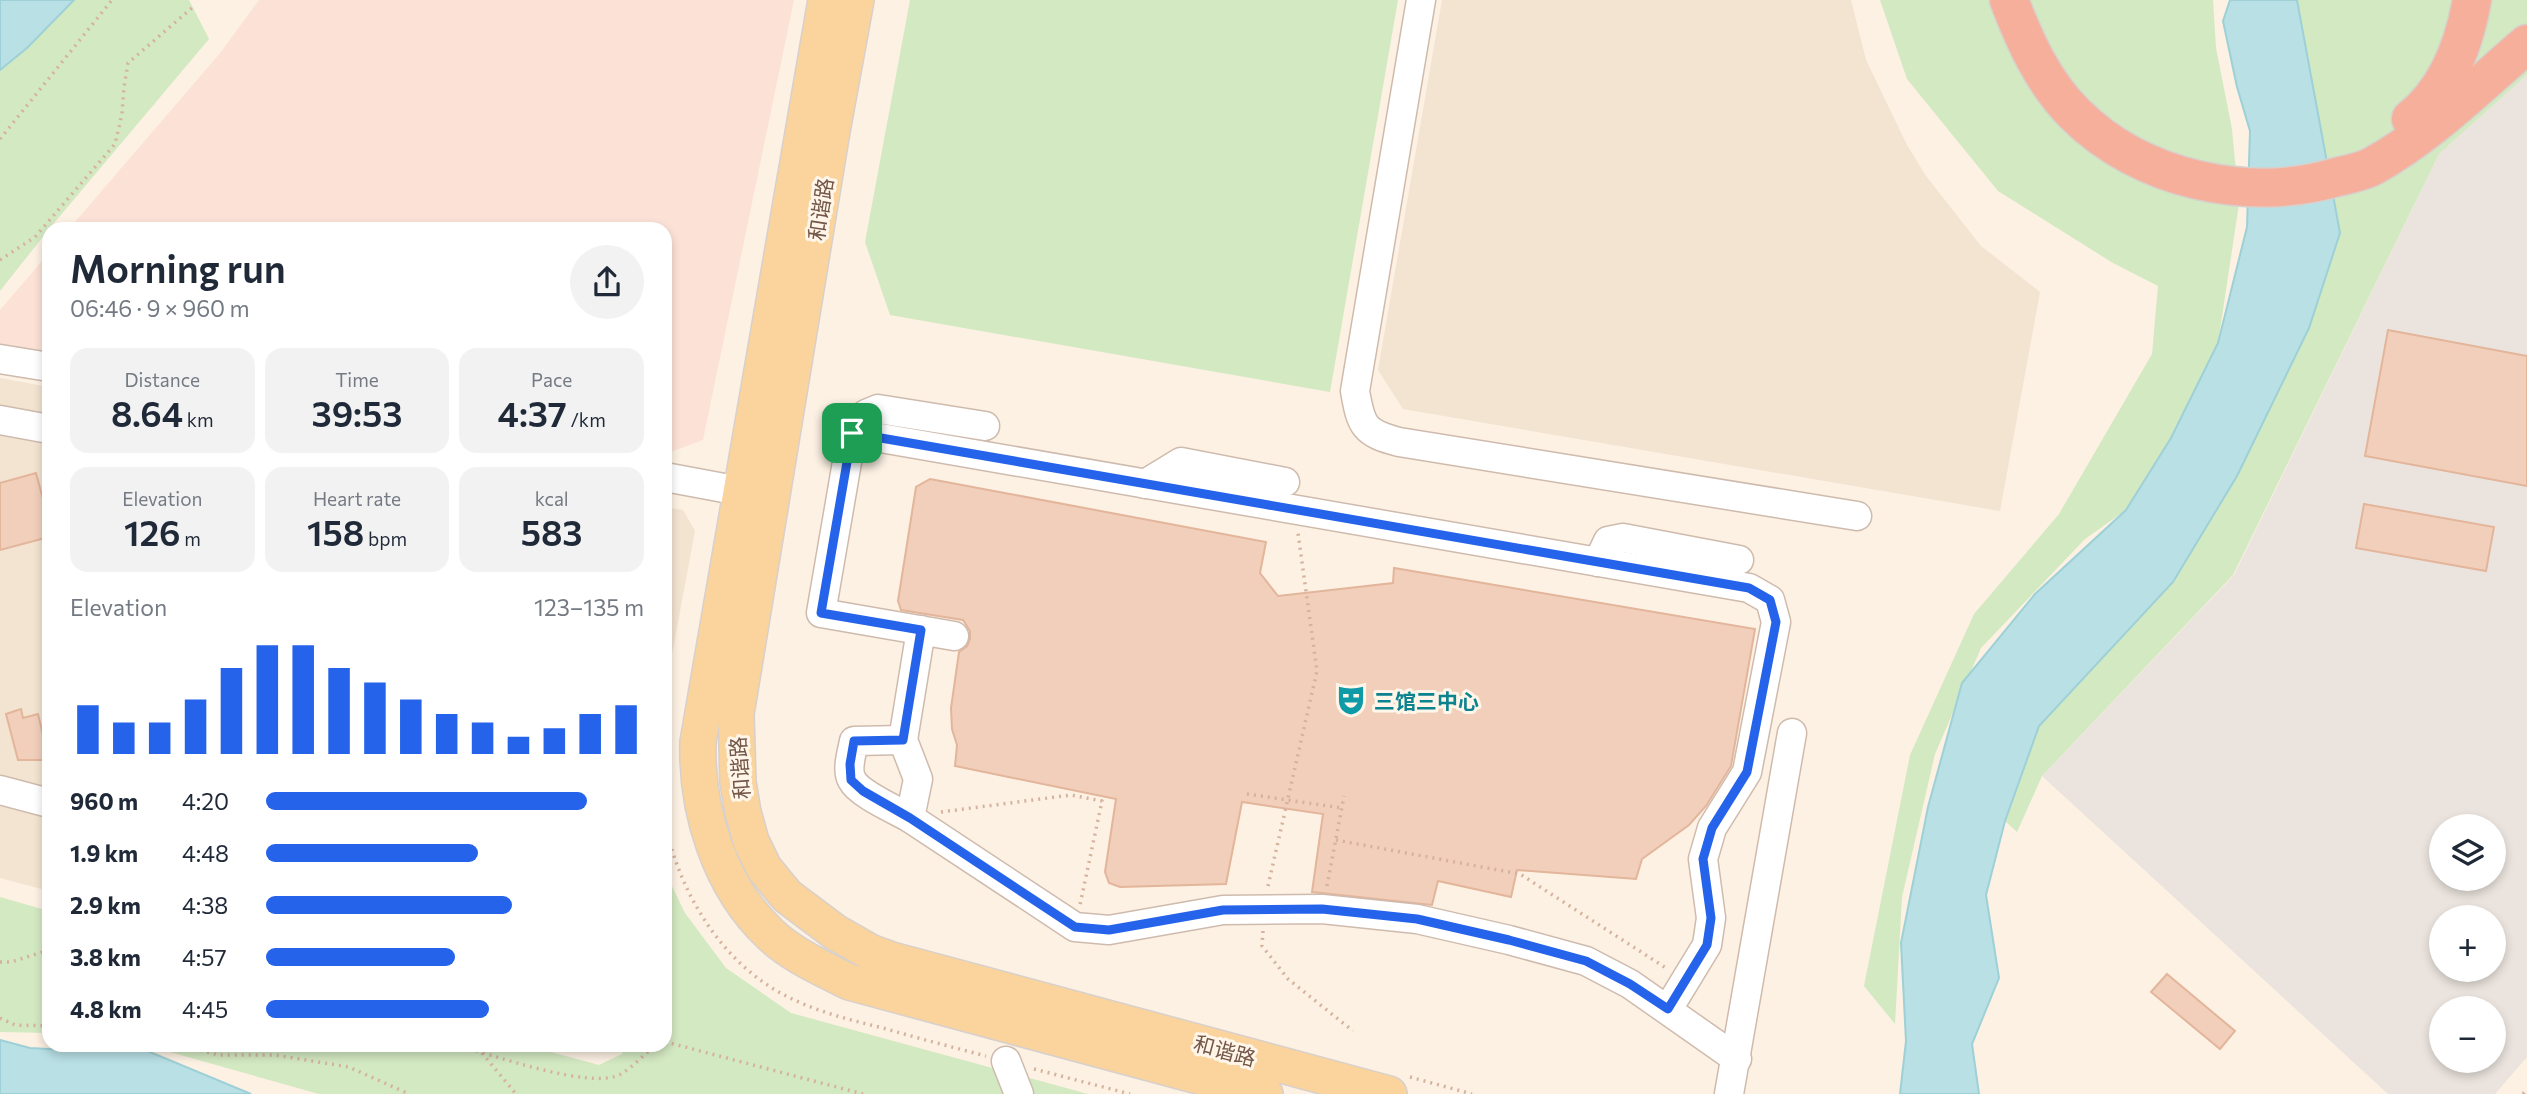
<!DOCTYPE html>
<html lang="en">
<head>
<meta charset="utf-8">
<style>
  :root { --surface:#fff; --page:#f2f2f3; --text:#1f2937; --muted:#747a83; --accent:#2563eb }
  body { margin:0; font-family:Commissioner,"Noto Sans SC",sans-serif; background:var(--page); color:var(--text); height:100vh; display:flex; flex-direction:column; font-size:26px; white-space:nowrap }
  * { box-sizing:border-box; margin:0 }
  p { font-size:23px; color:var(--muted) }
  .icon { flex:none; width:38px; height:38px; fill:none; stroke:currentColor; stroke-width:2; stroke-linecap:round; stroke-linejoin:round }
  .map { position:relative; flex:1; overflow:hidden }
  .panel { position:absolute; left:42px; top:222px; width:630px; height:830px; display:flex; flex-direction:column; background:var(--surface); border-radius:21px; box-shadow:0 4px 10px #0003 }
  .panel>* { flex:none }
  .tools { position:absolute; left:2429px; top:814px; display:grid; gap:14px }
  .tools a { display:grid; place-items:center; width:77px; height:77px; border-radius:50%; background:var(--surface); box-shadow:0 4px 10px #0003; font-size:35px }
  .pin { position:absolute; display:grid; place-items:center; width:60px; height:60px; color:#fff; margin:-30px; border-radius:14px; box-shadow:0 4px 10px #0006 }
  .round { display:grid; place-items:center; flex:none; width:74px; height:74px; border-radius:37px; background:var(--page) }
  .summary { display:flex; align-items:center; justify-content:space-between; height:119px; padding:0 28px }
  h1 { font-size:38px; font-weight:600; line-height:52px }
  .figures { display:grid; grid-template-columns:repeat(3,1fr); gap:10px; height:119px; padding:7px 28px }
  .figures div { display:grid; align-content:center; border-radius:18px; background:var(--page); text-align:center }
  .figures b { font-size:35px; font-weight:600 }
  .figures small { font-size:19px; font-weight:400 }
  .figures p { font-size:19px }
  .chart { height:196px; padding:14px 28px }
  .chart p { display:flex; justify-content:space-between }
  .chart svg { width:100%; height:126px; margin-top:7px; stroke:var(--accent); stroke-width:6 }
  ul { padding:0 28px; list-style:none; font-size:23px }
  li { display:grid; grid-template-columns:112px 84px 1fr; align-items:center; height:52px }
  li i { height:18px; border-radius:9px; background:var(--accent) }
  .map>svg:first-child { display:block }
  .residential { fill:#f3e3d1 }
  .commercial { fill:#fce1d6 }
  .industrial { fill:#ebe4de; fill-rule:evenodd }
  .green { fill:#d3e9c2 }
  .water { fill:#b8e0e5; stroke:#9ed0d7; stroke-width:2 }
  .building { fill:#f1cfbb; stroke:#e3b59b; stroke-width:2 }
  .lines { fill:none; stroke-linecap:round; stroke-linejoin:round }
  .minor-casing { stroke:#cfbbad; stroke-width:31 }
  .major-casing { stroke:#d8d0cc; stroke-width:38 }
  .highway-casing { stroke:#d8d0cc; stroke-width:41 }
  .path { stroke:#d6b29e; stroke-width:3.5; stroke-dasharray:2 5; stroke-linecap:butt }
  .minor { stroke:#fff; stroke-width:28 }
  .major { stroke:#fad49c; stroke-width:35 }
  .highway { stroke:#f6af9a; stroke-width:38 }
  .path-bridge { stroke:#d6b29e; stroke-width:3.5; stroke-dasharray:2 5; stroke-linecap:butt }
  .route-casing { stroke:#fff; stroke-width:14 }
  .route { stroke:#2563eb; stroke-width:9 }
  .labels { text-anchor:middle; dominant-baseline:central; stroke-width:6; stroke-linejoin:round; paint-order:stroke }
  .street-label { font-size:21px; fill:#735749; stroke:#fff6e9 }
  .culture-label { font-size:21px; font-weight:bold; fill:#0d838f; stroke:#fff6e9; text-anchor:start }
</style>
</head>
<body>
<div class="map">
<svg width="2527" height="1094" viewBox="0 0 2527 1094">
  <rect width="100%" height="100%" fill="#fcf1e3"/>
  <g class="residential">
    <polygon points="1442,0 1851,0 1866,60 1907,145 1926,176 1981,246 2040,292 2000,511 1403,409 1378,370"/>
    <polygon points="0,378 49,387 49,891 0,878"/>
    <polygon points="665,507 683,510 695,531 665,692"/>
  </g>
  <g class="commercial">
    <polygon points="259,0 794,0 703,440 665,454 665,229 69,229 221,52"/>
    <polygon points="49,253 49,353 0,345 0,310"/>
  </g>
  <path class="industrial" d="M2527,75v982l-32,37h-107l-346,-318 192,-201 205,-421zM2441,826h53v52h-53zM2441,917h53v53h-53zM2441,1008h53v52h-53z"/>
  <g class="green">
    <polygon points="48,0 189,0 209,39 49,229 0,291 0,48"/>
    <polygon points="910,0 1398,0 1330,392 890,315 865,242"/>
    <polygon points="1880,0 2213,0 2216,48 2232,129 2239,204 2218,343 2171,438 2126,510 2085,539 1981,648 1935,754 1902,897 1895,1024 1864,986 1910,755 1974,614 2059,514 2152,354 2158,286 2113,263 1998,191 1907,79"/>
    <polygon points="2297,0 2527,0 2527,75 2439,154 2233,575 2042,776 2017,832 2005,821 2039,726 2173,582 2237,476 2309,328 2312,76"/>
    <polygon points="665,872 685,913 726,968 791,1013 1088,1094 319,1094 145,1045 525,1045 599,1065 622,1054 623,1045 665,1045"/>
    <polygon points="0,897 49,911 49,1033 0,1032"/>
  </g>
  <g class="water">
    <polygon points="0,0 74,0 27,48 0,70"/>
    <polygon points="2230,0 2297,0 2340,233 2309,328 2237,476 2173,582 2039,726 2005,821 1986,895 1999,978 1972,1044 1979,1094 1900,1094 1906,1041 1901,943 1928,807 1962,683 2035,594 2126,510 2171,438 2218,343 2247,227 2250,131 2237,87 2223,21"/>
    <polygon points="0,1040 30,1048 67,1050 101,1045 138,1047 251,1094 0,1094"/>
  </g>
  <g class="building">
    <polygon points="2388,330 2527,356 2527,486 2365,456"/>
    <polygon points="36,473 49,521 49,537 0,550 0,483"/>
    <polygon points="930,479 1266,542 1260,573 1278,596 1393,583 1394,568 1755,629 1731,766 1706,806 1689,825 1642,859 1636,879 1517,870 1511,897 1438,881 1432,905 1312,892 1323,814 1242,802 1226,884 1120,887 1109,883 1105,872 1116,799 955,766 957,745 952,729 951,708 959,652 967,646 970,639 970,631 963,620 901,610 898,601 916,487"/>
    <polygon points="2364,504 2494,527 2486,571 2356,548"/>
    <polygon points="21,709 23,718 38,714 49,760 18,760 6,714"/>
    <polygon points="2167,974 2235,1031 2220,1049 2151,992"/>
  </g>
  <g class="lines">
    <g class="minor-casing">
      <g id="minor">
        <path d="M1421,0l-66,391c6,35 9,42 44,51l458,74"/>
        <polyline points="0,359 49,367"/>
        <polyline points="0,420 49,429"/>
        <polyline points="852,433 866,414 878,409 985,426"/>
        <polyline points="665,477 740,491"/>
        <polyline points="1145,484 1181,462 1285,482"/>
        <polyline points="1598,562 1608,541 1623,538 1739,560"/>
        <polyline points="921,630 903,740 918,779 910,818 1075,927 1109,930 1223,910 1322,909 1417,919 1509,940 1586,961 1630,984 1737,1059"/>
        <polyline points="954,636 821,613 852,433 1749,588 1770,600 1776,622 1747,772 1712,828 1703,859 1711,918 1707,945 1668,1009"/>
        <path d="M903,740l-49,1c-2,11 -8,29 -2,39 7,14 44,30 58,38"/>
        <polyline points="0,790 49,803"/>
        <polyline points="1006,1061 1019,1094"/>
        <polyline points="1729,1094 1792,733"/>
      </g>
    </g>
    <g class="major-casing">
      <g id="major">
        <path d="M826,0l-128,742c-2,68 21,144 72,192 22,21 52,34 79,48l416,112"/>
        <polyline points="856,0 832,131 736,714 738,782 743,812 751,841 764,868 787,896 835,932 870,952 892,960 1389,1094"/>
      </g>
    </g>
    <g class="highway-casing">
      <g id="highway">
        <path d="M2009,0c16,42 34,82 66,114 66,66 174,89 262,63 12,-3 25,-5 36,-11 55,-30 106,-81 154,-122"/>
        <path d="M2411,119c37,-29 53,-74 61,-119"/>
      </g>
    </g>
    <g class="path">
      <polyline points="0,139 112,0"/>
      <polyline points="0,260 35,237 115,144 122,114 124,87 128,63 193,7"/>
      <polyline points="941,812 1071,795 1102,801 1080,905"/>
      <path d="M665,822c13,66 52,134 112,169 33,19 69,28 106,37 34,10 69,19 103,28"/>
      <polyline points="1336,840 1520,874 1666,968"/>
      <polyline points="1268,886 1317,671 1298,533"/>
      <polyline points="1327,886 1344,796"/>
      <polyline points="1263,931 1262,946 1288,979 1353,1031"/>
      <polyline points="0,962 11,962 49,950"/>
      <polyline points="0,1018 15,1025 49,1026"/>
      <polyline points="665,1044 670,1043 863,1094"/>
      <polyline points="180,1045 218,1055 275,1055 349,1067 409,1094"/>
      <path d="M456,1045c35,9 135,46 165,29 12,-7 23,-20 34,-28l6,-1"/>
      <polyline points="482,1053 516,1094"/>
      <polyline points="1034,1069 1130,1094"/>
      <polyline points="1410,1077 1472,1094"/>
      <polyline points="2523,1094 2527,1089"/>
    </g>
    <use href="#minor" class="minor"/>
    <use href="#major" class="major"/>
    <use href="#highway" class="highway"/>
    <polyline class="path-bridge" points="1247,794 1342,808"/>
  </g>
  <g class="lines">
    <g class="route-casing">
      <polygon id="route" points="852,433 1749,588 1770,600 1776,622 1747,772 1712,828 1703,859 1711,918 1707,945 1668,1009 1630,984 1586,961 1509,940 1417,919 1322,909 1223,910 1109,930 1075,927 910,818 863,791 851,780 850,764 854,741 903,740 921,630 821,613"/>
    </g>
    <use href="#route" class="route"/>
  </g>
  <defs>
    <g id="theatre-bare" transform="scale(2.415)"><path d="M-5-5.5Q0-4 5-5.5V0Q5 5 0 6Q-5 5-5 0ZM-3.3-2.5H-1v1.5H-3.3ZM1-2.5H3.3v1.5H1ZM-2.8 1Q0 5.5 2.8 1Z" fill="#0f9aa8" stroke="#fff6e9" stroke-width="2.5" paint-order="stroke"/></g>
  </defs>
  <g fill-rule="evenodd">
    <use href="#theatre-bare" x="1351" y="700"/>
  </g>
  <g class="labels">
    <g class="street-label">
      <text transform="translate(820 209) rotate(-81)">和谐路</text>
      <text transform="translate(739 768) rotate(-94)">和谐路</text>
      <text transform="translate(1225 1050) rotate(15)">和谐路</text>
    </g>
    <g class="culture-label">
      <text x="1374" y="700">三馆三中心</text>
    </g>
  </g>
</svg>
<div class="tools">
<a><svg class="icon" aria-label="layers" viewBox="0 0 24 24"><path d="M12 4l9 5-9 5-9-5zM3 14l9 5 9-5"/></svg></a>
<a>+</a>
<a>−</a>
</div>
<div class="pin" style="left:852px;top:433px;background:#1e9e55"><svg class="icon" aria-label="arrive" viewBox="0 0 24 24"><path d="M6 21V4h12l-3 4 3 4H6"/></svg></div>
<section class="panel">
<div class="summary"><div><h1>Morning run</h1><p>06:46 · 9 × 960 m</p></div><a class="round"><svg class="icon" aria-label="share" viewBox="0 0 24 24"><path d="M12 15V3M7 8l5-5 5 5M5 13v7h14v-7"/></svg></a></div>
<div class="figures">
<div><p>Distance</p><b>8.64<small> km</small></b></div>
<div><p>Time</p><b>39:53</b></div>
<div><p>Pace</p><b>4:37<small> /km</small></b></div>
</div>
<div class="figures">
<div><p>Elevation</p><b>126<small> m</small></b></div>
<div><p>Heart rate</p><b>158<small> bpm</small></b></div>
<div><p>kcal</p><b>583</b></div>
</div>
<div class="chart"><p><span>Elevation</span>123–135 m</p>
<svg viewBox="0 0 160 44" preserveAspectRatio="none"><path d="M5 44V27M15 44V33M25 44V33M35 44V25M45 44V14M55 44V6M65 44V6M75 44V14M85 44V19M95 44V25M105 44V30M115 44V33M125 44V38M135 44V35M145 44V30M155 44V27"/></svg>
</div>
<ul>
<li><b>960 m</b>4:20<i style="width:85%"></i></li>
<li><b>1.9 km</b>4:48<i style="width:56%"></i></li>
<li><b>2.9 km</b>4:38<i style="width:65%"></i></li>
<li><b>3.8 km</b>4:57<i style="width:50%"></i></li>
<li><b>4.8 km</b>4:45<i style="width:59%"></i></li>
</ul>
</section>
</div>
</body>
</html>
